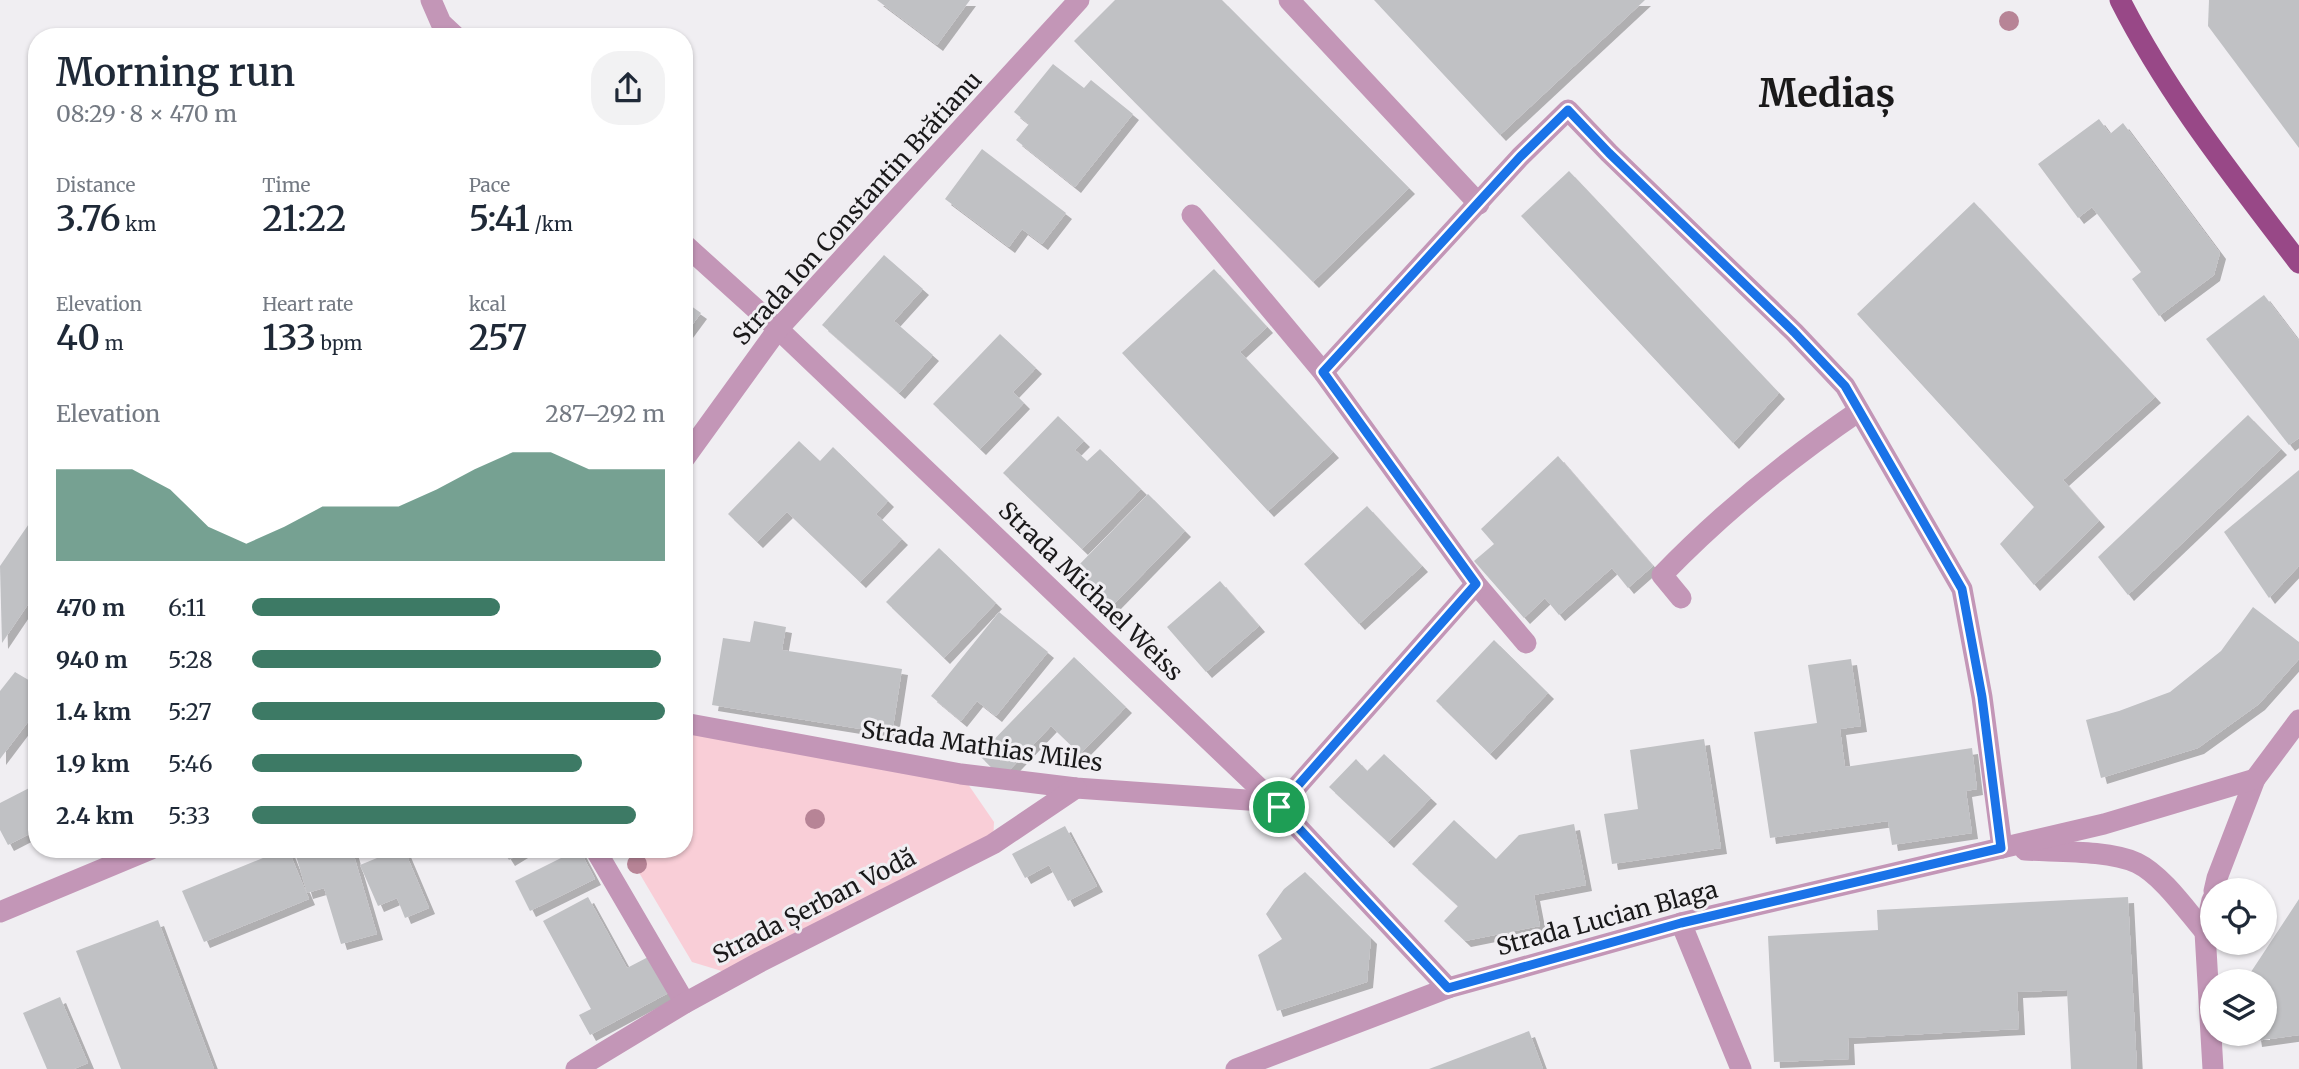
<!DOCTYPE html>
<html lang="en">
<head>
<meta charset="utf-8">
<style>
  :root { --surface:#fff; --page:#f2f2f3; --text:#1f2937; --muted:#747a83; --accent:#3d7a65 }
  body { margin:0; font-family:Merriweather,serif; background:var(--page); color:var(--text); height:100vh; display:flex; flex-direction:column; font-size:26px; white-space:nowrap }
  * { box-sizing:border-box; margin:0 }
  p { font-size:23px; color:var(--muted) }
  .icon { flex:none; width:38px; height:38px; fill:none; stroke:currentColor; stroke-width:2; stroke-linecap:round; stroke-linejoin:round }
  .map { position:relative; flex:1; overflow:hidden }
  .side { position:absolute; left:28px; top:28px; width:665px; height:830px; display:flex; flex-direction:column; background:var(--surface); border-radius:28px; box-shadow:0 2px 5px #0004 }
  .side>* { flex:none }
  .fabs { position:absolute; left:2200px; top:878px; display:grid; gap:14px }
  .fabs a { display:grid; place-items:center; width:77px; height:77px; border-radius:50%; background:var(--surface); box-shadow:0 2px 5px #0004; font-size:35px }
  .pin { position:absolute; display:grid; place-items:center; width:60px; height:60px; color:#fff; margin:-30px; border:4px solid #fff; border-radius:50%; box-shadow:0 2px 7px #0007 }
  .round { display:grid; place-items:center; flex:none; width:74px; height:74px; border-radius:28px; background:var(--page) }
  .headline { display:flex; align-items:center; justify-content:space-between; height:119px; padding:0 28px }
  h1 { font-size:38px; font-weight:600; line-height:52px }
  .figures { display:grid; grid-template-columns:repeat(3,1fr); gap:10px; height:119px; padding:7px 28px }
  .figures div { display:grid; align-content:center }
  .figures b { font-size:35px; font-weight:600 }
  .figures small { font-size:19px; font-weight:400 }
  .figures p { font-size:19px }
  .chart { height:196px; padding:14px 28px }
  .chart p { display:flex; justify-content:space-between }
  .chart svg { width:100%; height:126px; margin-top:7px; fill:var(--accent); opacity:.7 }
  ul { padding:0 28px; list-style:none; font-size:23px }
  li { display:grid; grid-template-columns:112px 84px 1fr; align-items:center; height:52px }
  li i { height:18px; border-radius:9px; background:var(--accent) }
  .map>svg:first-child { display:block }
  .green { fill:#f9ced7 }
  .building { fill:#c0c1c4; filter:url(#shadow) }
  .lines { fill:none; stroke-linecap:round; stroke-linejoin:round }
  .minor { stroke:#c396b7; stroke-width:21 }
  .major { stroke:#984887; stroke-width:21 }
  .tree { fill:#b78496 }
  .route-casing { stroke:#fff; stroke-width:14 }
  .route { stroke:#1a73e8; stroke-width:9 }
  .labels { text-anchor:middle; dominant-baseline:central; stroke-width:6; stroke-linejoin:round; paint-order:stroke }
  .street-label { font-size:24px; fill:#1a191a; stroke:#f0eef2 }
  .town-label { font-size:38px; font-weight:bold; fill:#1a191a; stroke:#f0eef2 }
</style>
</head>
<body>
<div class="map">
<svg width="2299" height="1069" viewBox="0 0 2299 1069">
  <defs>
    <filter id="shadow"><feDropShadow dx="6" dy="6" stdDeviation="0" flood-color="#0004"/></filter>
  </defs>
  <rect width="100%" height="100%" fill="#f0eef2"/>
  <polygon class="green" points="684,723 961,774 994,822 993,844 725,972 692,962 625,849 684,849"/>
  <g class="building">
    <polygon points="877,0 970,0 937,45"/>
    <polygon points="1115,0 1222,0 1409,188 1313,282 1074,41"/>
    <polygon points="1374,0 1645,0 1500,135"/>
    <polygon points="2209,0 2299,0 2299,148 2208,26"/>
    <polygon points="1053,64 1084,88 1091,80 1133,114 1075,187 1016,140 1029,124 1014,112"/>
    <polygon points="2099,119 2110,134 2123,123 2220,253 2214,275 2159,316 2132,279 2141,272 2092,207 2078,218 2038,164"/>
    <polygon points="982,149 1066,213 1042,244 1022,229 1009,247 945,199"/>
    <polygon points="1569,171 1779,393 1733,443 1521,216"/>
    <polygon points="1974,202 2155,397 2063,480 2099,521 2034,585 2000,544 2034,507 1857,314"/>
    <polygon points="884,255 923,289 894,321 933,355 899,393 822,325"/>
    <polygon points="1214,269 1267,327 1240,352 1333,452 1268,511 1122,353"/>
    <polygon points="2264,295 2299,341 2299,438 2289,445 2206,339"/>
    <polygon points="684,301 701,313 684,336"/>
    <polygon points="1000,334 1036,368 1013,392 1024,403 980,449 933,404"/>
    <polygon points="2248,415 2281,449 2128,595 2098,557"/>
    <polygon points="1058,416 1084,441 1075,450 1087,461 1100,449 1141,489 1082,549 1003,473"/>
    <polygon points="799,441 820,461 833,447 888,501 876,514 902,539 860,582 787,512 757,542 728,514"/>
    <polygon points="1558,456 1653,566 1628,588 1612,568 1559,615 1545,598 1524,618 1474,561 1494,544 1481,529"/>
    <polygon points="2299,470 2299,566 2269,598 2224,532"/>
    <polygon points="1148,494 1185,531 1113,605 1075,569"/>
    <polygon points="1367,506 1422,566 1359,624 1304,564"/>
    <polygon points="37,512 37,591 2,643 0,566"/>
    <polygon points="939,548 996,603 944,658 886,602"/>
    <polygon points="1220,581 1259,626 1206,672 1167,627"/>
    <polygon points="2253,607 2299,642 2299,659 2259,704 2198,748 2101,778 2086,720 2119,711 2170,692 2221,651"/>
    <polygon points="999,612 1048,652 996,716 977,701 961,721 931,696"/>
    <polygon points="754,621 786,627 782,650 902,669 892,734 712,705 723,638 750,642"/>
    <polygon points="1494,640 1548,693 1490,754 1436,701"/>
    <polygon points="1074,657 1126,707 1080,754 1051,726 1002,778 979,755"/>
    <polygon points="1851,659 1861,726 1840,729 1845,767 1972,748 1977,789 1966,791 1972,833 1892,845 1888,821 1770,838 1754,732 1817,723 1808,665"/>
    <polygon points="15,672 37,685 37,710 0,759 0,691"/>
    <polygon points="1704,739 1721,848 1612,864 1604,814 1638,809 1630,750"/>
    <polygon points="1384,754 1431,798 1388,842 1329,787 1356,759 1367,771"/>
    <polygon points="37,784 37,830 8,845 0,830 0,803"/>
    <polygon points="1454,820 1496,859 1519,835 1574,824 1586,885 1534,895 1540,926 1465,941 1444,921 1458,906 1412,864"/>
    <polygon points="1065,826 1097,886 1068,901 1049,865 1025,878 1012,854"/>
    <polygon points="285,849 288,849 309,899 204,942 182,891"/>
    <polygon points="294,849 352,849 377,934 341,944 324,888 307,893"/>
    <polygon points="373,849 404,849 429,908 405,918 397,898 378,906 360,865 377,858"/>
    <polygon points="502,849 527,849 509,860"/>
    <polygon points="579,849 595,879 530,911 515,881"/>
    <polygon points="1305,872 1371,938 1367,982 1277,1011 1258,955 1282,939 1266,914 1284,889"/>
    <polygon points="588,897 627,968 652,955 672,991 590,1035 579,1015 591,1009 543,921"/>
    <polygon points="2128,897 2137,1069 2071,1069 2067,990 2017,992 2019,1029 1848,1038 1849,1059 1774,1062 1768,936 1878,930 1877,910"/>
    <polygon points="2299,899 2299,1035 2256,1041 2255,1034 2264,1034 2264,982 2248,982 2247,978"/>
    <polygon points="158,920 214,1069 121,1069 76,951"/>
    <polygon points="60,997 88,1063 74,1069 47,1069 23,1013"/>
    <polygon points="1529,1031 1543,1069 1429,1069"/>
  </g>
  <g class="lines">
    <g class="minor">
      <polyline points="431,0 441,23 456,37"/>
      <polyline points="1289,0 1479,204"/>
      <polyline points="1192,215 1323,372 1476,584 1526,643"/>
      <polyline points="684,244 778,329 1279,807 1448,988"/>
      <polyline points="1323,372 1520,157 1568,110 1609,153 1794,332 1845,386 1962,589 1982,697 2002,848"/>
      <polyline points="684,459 778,329 1079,0"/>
      <path d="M1681,598l-19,-23c60,-62 125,-115 197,-164"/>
      <polyline points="684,723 961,774 1076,788 1275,802"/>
      <polyline points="1279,807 1476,584"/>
      <polyline points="595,849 685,1003"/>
      <path d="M2025,850c31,2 84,0 112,13 25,12 50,48 68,69"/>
      <polyline points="2214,891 2217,878 2255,779 2299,720"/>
      <polyline points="2212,900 2205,932 2213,1069"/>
      <polyline points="0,912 151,849"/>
      <polyline points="1681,923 1741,1069"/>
      <polyline points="576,1069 685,1003 760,962 993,844 1076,788"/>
      <polyline points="1236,1069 1448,988 1681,923 2104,824 2255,779"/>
    </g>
    <path class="major" d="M2120,0c49,97 114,177 179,263"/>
  </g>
  <g class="tree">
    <circle cx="2009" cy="21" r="10"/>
    <circle cx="815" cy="819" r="10"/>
    <circle cx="637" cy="864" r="10"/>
  </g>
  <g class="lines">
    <g class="route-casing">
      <polygon id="route" points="1568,110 1609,153 1794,332 1845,386 1962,589 1982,697 2001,848 1681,923 1448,988 1279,807 1476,584 1323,372 1520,157"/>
    </g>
    <use href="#route" class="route"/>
  </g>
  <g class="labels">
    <g class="street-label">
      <text transform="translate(857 208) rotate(-48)">Strada Ion Constantin Brătianu</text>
      <text transform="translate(1091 591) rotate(44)">Strada Michael Weiss</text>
      <text transform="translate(982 746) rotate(8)">Strada Mathias Miles</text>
      <text transform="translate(814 906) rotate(-27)">Strada Șerban Vodă</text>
      <text transform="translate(1607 918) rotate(-15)">Strada Lucian Blaga</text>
    </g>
    <g class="town-label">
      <text x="1827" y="93">Mediaș</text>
    </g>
  </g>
</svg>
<div class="fabs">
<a><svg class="icon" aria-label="locate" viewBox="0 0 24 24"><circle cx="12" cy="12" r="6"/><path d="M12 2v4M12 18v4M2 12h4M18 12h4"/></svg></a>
<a><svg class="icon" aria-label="layers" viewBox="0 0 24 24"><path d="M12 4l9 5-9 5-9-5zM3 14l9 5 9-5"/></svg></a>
</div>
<div class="pin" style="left:1279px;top:807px;background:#1e9e55"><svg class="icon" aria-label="arrive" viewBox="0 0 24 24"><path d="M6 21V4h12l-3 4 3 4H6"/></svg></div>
<section class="side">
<div class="headline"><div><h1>Morning run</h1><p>08:29 · 8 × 470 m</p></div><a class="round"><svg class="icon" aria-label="share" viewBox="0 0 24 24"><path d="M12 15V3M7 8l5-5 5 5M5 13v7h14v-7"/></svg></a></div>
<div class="figures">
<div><p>Distance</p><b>3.76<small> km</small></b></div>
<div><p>Time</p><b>21:22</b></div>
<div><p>Pace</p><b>5:41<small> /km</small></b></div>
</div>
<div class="figures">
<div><p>Elevation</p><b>40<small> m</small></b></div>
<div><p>Heart rate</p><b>133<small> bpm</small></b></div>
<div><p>kcal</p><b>257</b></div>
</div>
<div class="chart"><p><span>Elevation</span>287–292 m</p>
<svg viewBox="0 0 160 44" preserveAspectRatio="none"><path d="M0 44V12L10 12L20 12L30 19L40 32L50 38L60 32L70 25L80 25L90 25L100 19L110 12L120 6L130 6L140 12L150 12L160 12V44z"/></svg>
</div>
<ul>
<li><b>470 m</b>6:11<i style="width:60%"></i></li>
<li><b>940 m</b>5:28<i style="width:99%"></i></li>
<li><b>1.4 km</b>5:27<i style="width:100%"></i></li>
<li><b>1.9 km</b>5:46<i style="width:80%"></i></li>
<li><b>2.4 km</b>5:33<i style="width:93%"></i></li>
</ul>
</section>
</div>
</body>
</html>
